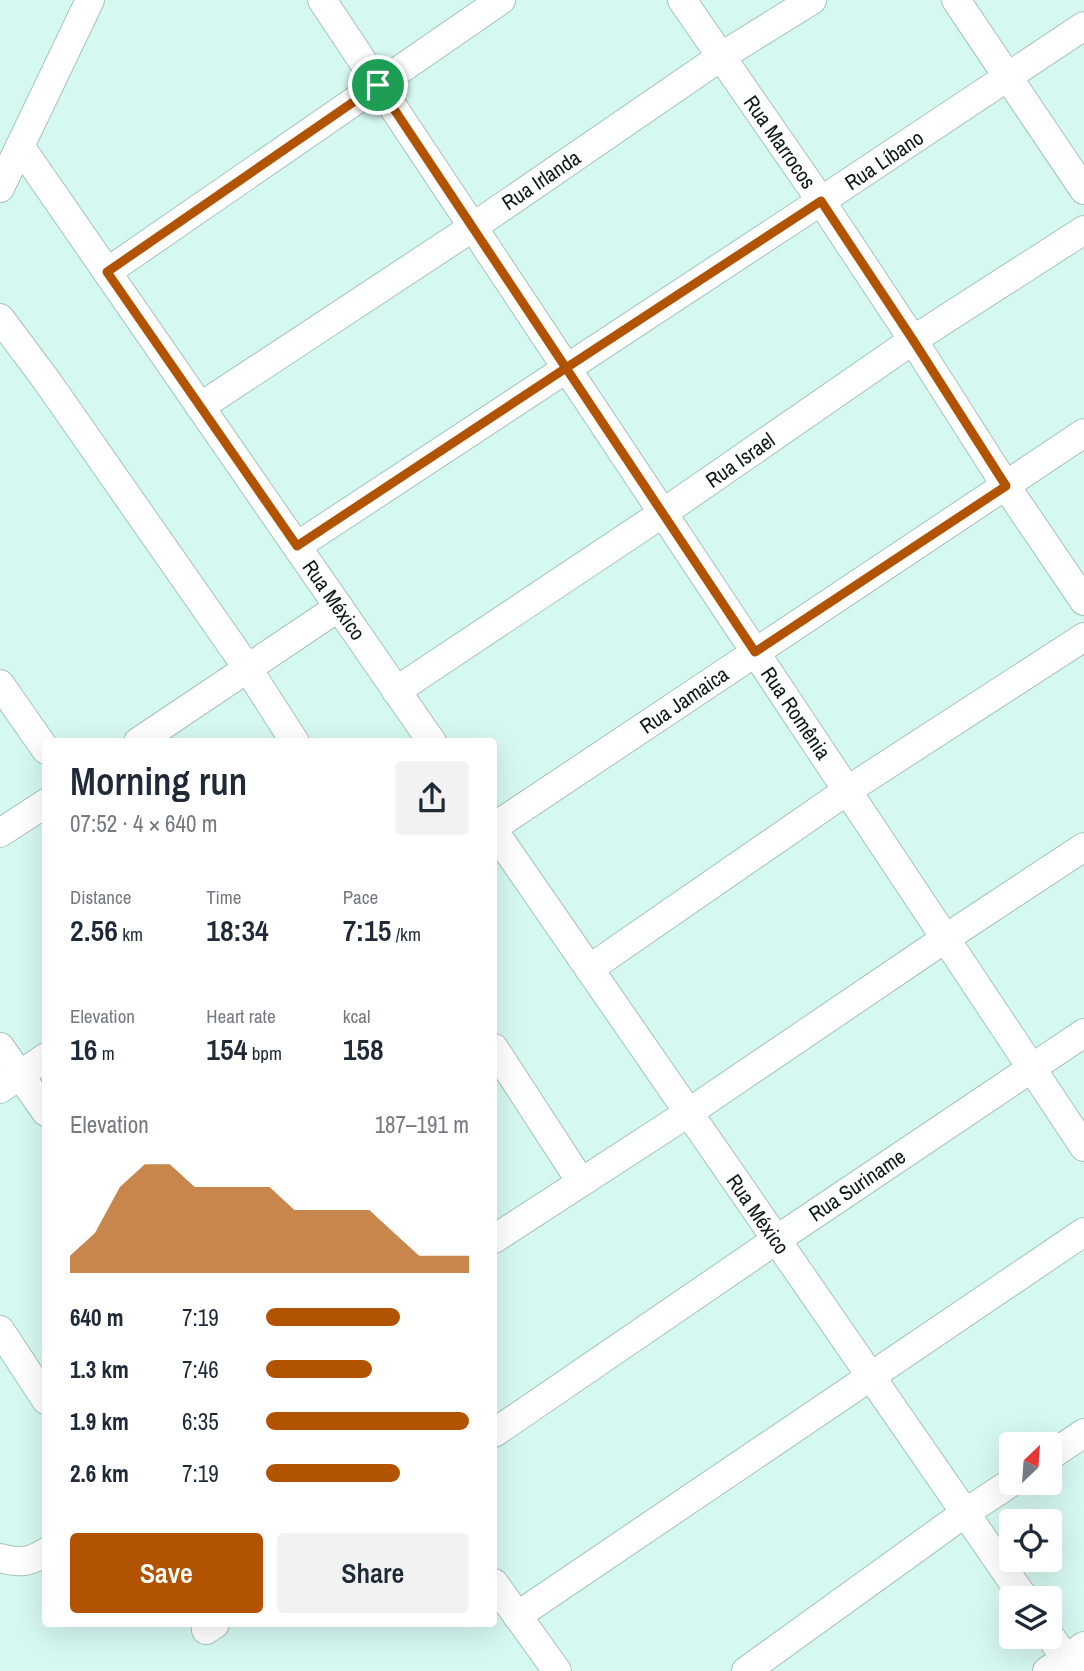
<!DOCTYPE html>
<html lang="en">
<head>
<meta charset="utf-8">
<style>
  :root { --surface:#fff; --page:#f2f2f3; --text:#1f2937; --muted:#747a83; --accent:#b15301 }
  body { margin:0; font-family:"Archivo Narrow",sans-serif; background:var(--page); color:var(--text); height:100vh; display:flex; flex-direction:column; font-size:26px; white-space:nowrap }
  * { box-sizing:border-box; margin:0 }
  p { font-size:23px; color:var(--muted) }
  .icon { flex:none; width:38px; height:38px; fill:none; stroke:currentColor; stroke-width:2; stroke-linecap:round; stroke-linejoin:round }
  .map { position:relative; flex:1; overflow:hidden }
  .panel { position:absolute; left:42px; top:738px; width:455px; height:889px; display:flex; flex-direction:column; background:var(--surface); border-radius:7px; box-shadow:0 7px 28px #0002 }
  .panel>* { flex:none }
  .needle { width:46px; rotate:25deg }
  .controls { position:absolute; left:999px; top:1432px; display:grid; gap:14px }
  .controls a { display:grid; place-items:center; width:63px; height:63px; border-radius:7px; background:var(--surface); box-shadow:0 7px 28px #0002; font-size:35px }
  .pin { position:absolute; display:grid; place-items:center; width:60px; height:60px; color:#fff; margin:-30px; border:4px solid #fff; border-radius:50%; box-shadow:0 2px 7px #0007 }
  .round { display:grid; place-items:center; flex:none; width:74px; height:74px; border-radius:7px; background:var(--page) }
  .overview { display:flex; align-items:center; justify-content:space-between; height:119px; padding:0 28px }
  h1 { font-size:38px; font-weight:600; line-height:52px }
  .metrics { display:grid; grid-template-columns:repeat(3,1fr); gap:10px; height:119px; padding:7px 28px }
  .metrics div { display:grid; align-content:center }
  .metrics b { font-size:30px; font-weight:600 }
  .metrics small { font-size:19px; font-weight:400 }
  .metrics p { font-size:19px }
  .chart { height:196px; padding:14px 28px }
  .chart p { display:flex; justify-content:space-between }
  .chart svg { width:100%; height:126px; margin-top:7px; fill:var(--accent); opacity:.7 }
  .primary-button { display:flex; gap:14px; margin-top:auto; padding:14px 28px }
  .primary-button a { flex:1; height:80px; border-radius:7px; background:var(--accent); color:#fff; font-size:28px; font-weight:600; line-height:80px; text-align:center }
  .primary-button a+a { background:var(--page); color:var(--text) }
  ul { padding:0 28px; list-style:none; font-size:23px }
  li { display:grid; grid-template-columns:112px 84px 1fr; align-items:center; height:52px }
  li i { height:18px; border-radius:9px; background:var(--accent) }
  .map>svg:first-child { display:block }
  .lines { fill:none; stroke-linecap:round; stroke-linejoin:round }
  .minor-casing { stroke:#a3c4bd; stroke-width:30 }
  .minor { stroke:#fff; stroke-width:28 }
  .route-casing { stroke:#fff; stroke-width:14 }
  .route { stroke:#b15301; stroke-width:9 }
  .labels { text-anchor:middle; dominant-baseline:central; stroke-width:5; stroke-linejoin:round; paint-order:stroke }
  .street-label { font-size:21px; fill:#0f1b19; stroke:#fff }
</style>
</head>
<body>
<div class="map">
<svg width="1084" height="1671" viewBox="0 0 1084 1671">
  <rect width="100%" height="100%" fill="#d5f8f0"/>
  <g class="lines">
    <g class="minor-casing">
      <g id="minor">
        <polyline points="322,0 1084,1147"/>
        <polyline points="682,0 821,201 913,340 1006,486 1084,601"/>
        <polyline points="956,0 1084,190"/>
        <polyline points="20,146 432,742"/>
        <polyline points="0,188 90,0"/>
        <polyline points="107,272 501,0"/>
        <polyline points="0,318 47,381 248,669 295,742"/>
        <polyline points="200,407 473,227 722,56 812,0"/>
        <polyline points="297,546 821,201 1084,26"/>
        <polyline points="0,684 46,750"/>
        <polyline points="396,691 663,513 913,340 1084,230"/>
        <polyline points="138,742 339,607"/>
        <polyline points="494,827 1084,433"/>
        <polyline points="494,831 1024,1598"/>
        <polyline points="0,833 46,803"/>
        <polyline points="589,969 848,790 1084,637"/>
        <polyline points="0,1047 46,1112"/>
        <polyline points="494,1048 581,1182"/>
        <polyline points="0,1089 46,1057"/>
        <polyline points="494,1239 688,1113 946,938 1084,847"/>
        <polyline points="0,1330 46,1400"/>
        <polyline points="494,1433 776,1240 1084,1033"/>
        <polyline points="1050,1456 1084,1433"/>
        <path d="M0,1558c18,5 29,5 46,-6"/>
        <polyline points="494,1583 557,1671"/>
        <polyline points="517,1616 1084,1232"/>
        <polyline points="206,1630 215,1624"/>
        <polyline points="1050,1636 1074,1671"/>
        <polyline points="746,1671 965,1513 1012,1482"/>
        <polyline points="1047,1671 1084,1646"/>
      </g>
    </g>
    <use href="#minor" class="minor"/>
  </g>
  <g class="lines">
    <g class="route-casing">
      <polyline id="route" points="378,85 107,272 297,546 566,368 755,652 1006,486 913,340 821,201 566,368 378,85"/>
    </g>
    <use href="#route" class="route"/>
  </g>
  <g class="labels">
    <g class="street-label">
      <text transform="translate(780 142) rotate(55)">Rua Marrocos</text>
      <text transform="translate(884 160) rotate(-34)">Rua Líbano</text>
      <text transform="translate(541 180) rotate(-34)">Rua Irlanda</text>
      <text transform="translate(740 460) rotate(-35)">Rua Israel</text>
      <text transform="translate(334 600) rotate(55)">Rua México</text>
      <text transform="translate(684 700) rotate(-34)">Rua Jamaica</text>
      <text transform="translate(796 713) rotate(56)">Rua Romênia</text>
      <text transform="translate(857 1185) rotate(-34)">Rua Suriname</text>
      <text transform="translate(758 1214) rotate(55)">Rua México</text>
    </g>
  </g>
</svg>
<div class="controls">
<a><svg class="needle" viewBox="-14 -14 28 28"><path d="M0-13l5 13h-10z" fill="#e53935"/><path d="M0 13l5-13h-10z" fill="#747a83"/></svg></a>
<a><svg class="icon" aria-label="locate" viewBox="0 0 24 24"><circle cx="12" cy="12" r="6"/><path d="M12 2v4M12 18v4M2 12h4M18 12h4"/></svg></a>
<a><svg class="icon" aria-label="layers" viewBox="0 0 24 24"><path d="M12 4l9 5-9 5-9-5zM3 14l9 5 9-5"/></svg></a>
</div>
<div class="pin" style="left:378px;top:85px;background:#1e9e55"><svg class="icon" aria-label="arrive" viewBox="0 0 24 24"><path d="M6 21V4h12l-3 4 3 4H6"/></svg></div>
<section class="panel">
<div class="overview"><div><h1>Morning run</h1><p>07:52 · 4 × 640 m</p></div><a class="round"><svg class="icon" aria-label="share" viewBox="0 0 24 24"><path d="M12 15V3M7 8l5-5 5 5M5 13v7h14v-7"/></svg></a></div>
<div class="metrics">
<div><p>Distance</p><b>2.56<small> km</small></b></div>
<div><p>Time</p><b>18:34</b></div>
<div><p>Pace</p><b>7:15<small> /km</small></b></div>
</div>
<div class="metrics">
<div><p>Elevation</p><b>16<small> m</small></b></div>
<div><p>Heart rate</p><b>154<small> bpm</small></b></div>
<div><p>kcal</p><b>158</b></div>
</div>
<div class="chart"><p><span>Elevation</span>187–191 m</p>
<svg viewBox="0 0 160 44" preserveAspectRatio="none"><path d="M0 44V38L10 30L20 14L30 6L40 6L50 14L60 14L70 14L80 14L90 22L100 22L110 22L120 22L130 30L140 38L150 38L160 38V44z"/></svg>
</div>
<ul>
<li><b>640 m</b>7:19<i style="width:66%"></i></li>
<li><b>1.3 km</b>7:46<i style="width:52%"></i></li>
<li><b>1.9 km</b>6:35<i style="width:100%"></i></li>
<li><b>2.6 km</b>7:19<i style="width:66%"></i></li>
</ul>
<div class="primary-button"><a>Save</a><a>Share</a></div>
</section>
</div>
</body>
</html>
